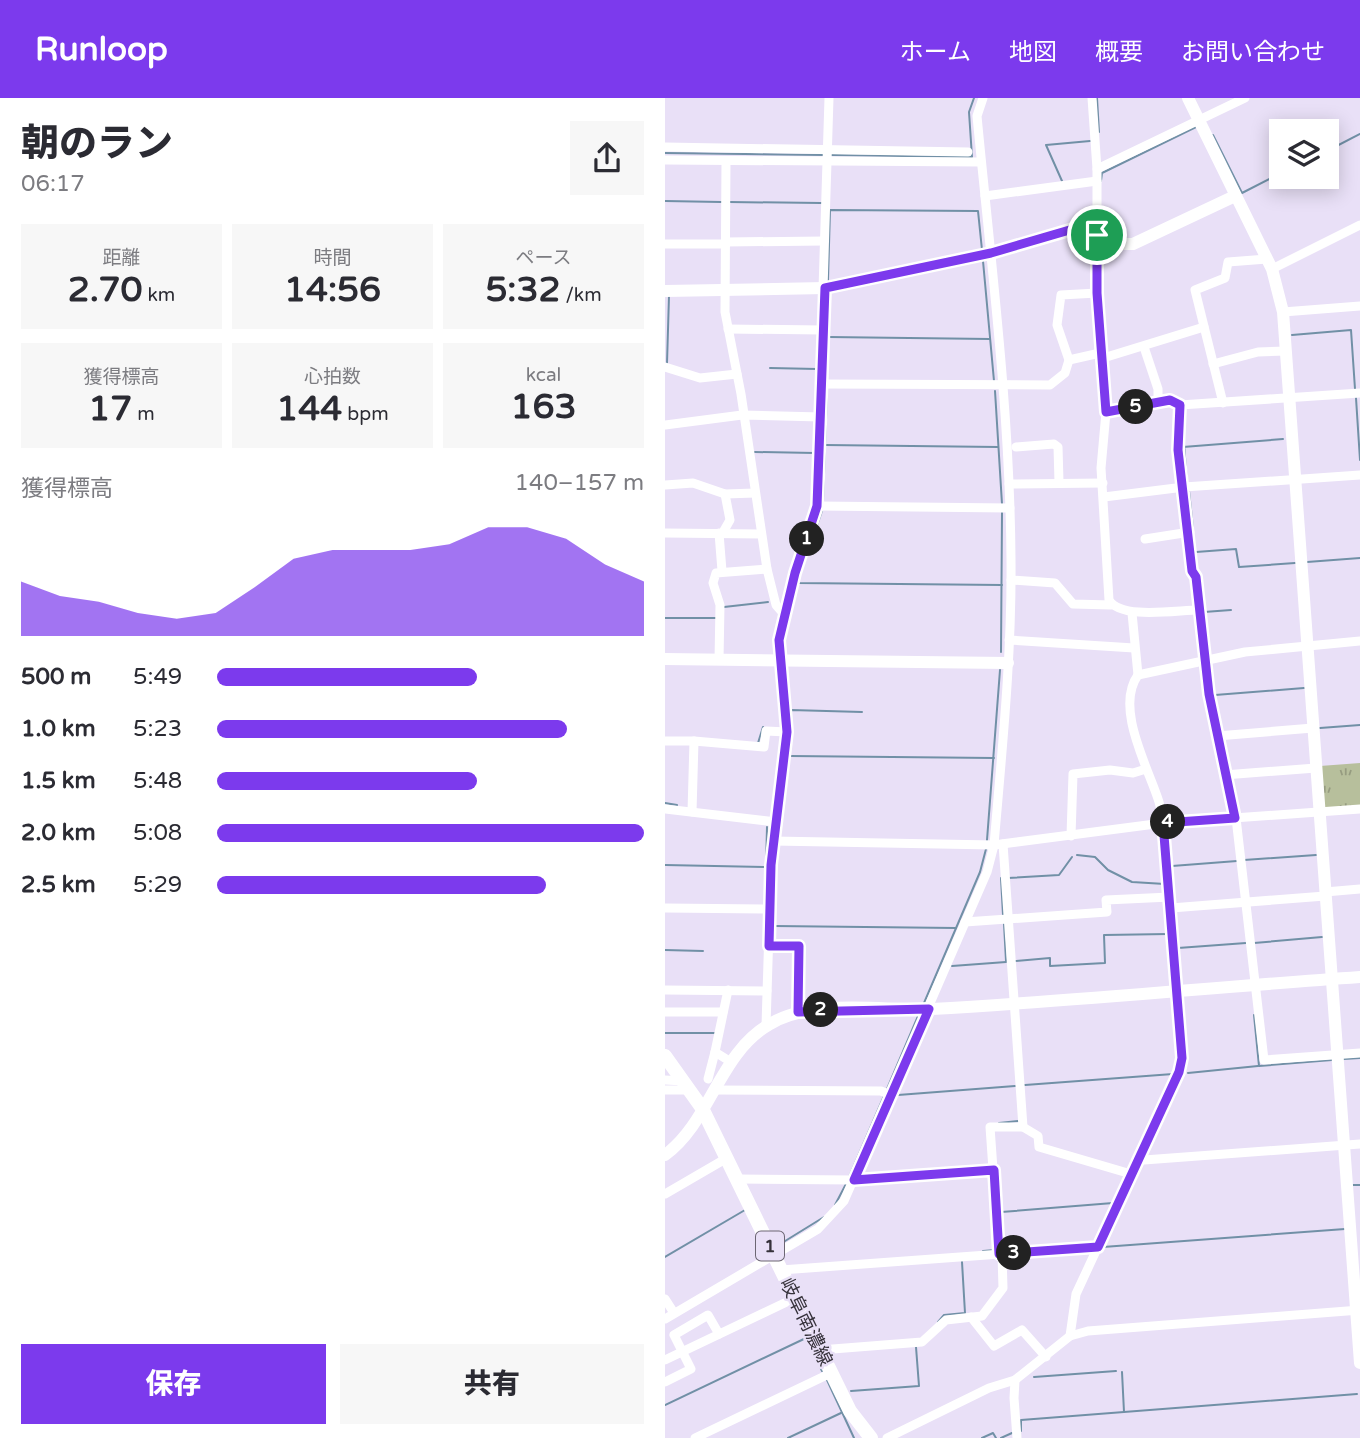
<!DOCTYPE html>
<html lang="ja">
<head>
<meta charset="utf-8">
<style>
  :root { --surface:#fff; --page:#f7f7f7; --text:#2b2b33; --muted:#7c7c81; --accent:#7c3aed }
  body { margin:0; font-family:"Varela Round","Noto Sans JP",sans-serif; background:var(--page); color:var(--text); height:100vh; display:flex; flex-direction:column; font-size:26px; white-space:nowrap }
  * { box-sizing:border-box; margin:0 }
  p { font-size:23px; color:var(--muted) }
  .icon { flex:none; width:38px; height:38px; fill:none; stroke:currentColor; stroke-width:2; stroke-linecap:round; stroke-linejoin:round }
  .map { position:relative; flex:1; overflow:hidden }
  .sheet { display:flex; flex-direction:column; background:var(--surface); width:665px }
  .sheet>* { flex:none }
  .tools { position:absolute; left:604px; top:21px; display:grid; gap:14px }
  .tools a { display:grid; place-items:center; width:70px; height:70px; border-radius:0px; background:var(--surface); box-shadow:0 4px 18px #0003; font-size:35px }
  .pin { position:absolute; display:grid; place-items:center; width:60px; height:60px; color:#fff; margin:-30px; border:4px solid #fff; border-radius:50%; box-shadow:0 2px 7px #0007 }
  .km { position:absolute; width:35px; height:35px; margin:-18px; border-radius:50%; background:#222; color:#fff; font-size:19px; line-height:35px; text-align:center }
  .round { display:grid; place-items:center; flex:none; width:74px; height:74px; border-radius:0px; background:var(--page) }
  .summary { display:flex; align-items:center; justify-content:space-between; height:119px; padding:0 21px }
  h1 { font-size:38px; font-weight:800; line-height:52px }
  .stats { display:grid; grid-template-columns:repeat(3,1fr); gap:10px; height:119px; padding:7px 21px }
  .stats div { display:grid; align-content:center; border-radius:0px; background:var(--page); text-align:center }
  .stats b { font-size:35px; font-weight:800 }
  .stats small { font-size:19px; font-weight:400 }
  .stats p { font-size:19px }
  .chart { height:196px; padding:14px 21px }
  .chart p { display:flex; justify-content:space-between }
  .chart svg { width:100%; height:126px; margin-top:7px; fill:var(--accent); opacity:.7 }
  .button { display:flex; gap:14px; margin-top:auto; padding:14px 21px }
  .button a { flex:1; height:80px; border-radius:0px; background:var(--accent); color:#fff; font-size:28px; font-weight:800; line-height:80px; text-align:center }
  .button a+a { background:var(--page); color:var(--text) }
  ul { padding:0 21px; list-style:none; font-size:23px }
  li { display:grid; grid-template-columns:112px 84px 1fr; align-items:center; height:52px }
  li i { height:18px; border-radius:9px; background:var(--accent) }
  header { display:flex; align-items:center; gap:42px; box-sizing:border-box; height:98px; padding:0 35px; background:var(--accent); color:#fff }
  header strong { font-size:33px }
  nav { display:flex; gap:38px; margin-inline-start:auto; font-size:24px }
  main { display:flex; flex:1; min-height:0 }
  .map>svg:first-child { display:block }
  .park { fill:url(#park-tufts) }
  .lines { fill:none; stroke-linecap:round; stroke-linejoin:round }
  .stream { stroke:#7190a6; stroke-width:2 }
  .street { stroke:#fff; stroke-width:9 }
  .secondary { stroke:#fff; stroke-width:12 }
  .primary { stroke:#fff; stroke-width:14 }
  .route-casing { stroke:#fff; stroke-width:14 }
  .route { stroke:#7c3aed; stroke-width:9 }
  .labels { text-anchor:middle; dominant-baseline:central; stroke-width:5; stroke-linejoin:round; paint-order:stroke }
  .shield { fill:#e9e0f7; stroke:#6c6673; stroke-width:2 }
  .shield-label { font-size:18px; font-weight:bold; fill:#36323b }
  .street-label { font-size:19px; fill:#36323b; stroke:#e9e0f7 }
</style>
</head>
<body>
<header>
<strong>Runloop</strong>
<nav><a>ホーム</a><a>地図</a><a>概要</a><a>お問い合わせ</a></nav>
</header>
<main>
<section class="sheet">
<div class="summary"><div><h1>朝のラン</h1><p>06:17</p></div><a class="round"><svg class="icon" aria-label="share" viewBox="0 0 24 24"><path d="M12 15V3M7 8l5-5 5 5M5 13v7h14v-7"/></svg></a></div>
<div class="stats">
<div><p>距離</p><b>2.70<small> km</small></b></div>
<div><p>時間</p><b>14:56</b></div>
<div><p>ペース</p><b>5:32<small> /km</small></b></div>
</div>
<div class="stats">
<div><p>獲得標高</p><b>17<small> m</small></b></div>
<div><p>心拍数</p><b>144<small> bpm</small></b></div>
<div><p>kcal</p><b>163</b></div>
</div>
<div class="chart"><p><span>獲得標高</span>140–157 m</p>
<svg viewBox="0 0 160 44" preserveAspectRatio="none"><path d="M0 44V25L10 30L20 32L30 36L40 38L50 36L60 27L70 17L80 14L90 14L100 14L110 12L120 6L130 6L140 10L150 19L160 25V44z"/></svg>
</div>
<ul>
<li><b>500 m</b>5:49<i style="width:61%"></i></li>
<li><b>1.0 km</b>5:23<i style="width:82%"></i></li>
<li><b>1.5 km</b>5:48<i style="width:61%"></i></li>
<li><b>2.0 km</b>5:08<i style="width:100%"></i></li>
<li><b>2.5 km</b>5:29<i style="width:77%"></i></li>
</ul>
<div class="button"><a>保存</a><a>共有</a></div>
</section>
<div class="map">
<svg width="695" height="1340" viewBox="0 0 695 1340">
  <defs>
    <pattern id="park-tufts" width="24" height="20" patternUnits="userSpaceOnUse" patternTransform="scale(1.75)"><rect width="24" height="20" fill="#b7bf9c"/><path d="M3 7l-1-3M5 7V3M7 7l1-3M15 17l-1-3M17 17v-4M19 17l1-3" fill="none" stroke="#969c80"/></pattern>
  </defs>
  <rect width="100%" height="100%" fill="#e9e0f7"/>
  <polygon class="park" points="695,665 695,708 658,711 655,668"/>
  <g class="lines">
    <g class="stream">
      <polyline points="432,0 434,34"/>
      <polyline points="548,37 577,95 616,75"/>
      <polyline points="662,53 695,36"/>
      <polyline points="0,55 160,57"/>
      <polyline points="166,57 307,59 304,14 309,0"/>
      <polyline points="397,83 381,47 425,43"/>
      <polyline points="436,83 437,75 531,29"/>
      <polyline points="0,103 56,104"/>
      <polyline points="64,104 156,105"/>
      <polyline points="318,163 329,283"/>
      <polyline points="163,182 165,112 313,113 317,152"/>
      <polyline points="627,237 686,232 690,291"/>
      <polyline points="163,239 325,241"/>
      <polyline points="2,265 4,198"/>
      <polyline points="105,270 152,271"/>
      <polyline points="162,278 163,234"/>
      <polyline points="330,293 337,406"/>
      <polyline points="691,300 695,362"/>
      <polyline points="518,334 522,384"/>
      <polyline points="160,347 333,349"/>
      <polyline points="518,349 618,341"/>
      <polyline points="90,354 150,355"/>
      <polyline points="524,393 528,430"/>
      <polyline points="158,404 162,294"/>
      <polyline points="157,413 132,485 337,487"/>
      <polyline points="531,454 571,451 574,469 630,465"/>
      <polyline points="642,464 695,460"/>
      <polyline points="59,509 103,504"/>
      <polyline points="539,514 566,512"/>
      <polyline points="0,520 51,520"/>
      <polyline points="336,554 337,415"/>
      <polyline points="550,597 639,590"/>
      <polyline points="126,627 126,612 197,614"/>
      <polyline points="655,630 695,627"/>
      <polyline points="93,645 98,629"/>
      <polyline points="552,656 556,674"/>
      <polyline points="125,658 329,660"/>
      <polyline points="557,680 562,704"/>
      <polyline points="0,705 12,707"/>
      <polyline points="115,726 126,640"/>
      <polyline points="322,742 335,572"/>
      <polyline points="412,757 430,759 443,772 467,784 500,786"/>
      <polyline points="579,762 651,757"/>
      <polyline points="0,767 101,769 102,729"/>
      <polyline points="507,768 572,763"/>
      <polyline points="336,780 338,817"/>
      <polyline points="343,780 394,777 407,759"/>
      <polyline points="339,826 341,863"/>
      <polyline points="109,828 291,830"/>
      <polyline points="589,845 657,839"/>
      <polyline points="513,850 581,845"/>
      <polyline points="0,852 38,853"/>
      <polyline points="350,863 385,860 385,868 440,865 439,837 503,836"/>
      <polyline points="287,868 341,864"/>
      <polyline points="259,905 315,774 321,751"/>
      <polyline points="589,917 594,968 667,962"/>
      <polyline points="0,935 49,935"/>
      <polyline points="679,961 695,960"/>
      <polyline points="523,975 593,968"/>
      <polyline points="360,987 508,976"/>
      <polyline points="222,991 253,918"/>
      <polyline points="233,997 350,988"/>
      <polyline points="334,1025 353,1023"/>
      <polyline points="184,1079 219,998"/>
      <polyline points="193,1087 324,1077"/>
      <polyline points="688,1087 695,1087"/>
      <polyline points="170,1107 182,1084"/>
      <polyline points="443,1137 438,1149 680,1131"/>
      <polyline points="112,1148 159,1119"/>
      <polyline points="338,1151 336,1114 448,1105"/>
      <polyline points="318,1153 330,1152"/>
      <polyline points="0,1159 80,1112"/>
      <polyline points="273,1224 279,1217 300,1215 297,1164"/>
      <polyline points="135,1227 157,1273"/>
      <polyline points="457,1274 459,1314"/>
      <polyline points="369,1279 451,1273"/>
      <polyline points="162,1282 189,1340"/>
      <polyline points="186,1293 254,1288 251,1249"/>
      <polyline points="0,1307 141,1240"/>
      <polyline points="356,1333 356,1322 692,1296"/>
      <polyline points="123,1340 176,1315"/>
      <polyline points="317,1340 328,1335 331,1340"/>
      <polyline points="336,1340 347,1335"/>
    </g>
    <g class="street">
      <path d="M427,0l5,71v124l9,119 -5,56 8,132c12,20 68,10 90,10"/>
      <polyline points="0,49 303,54"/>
      <polyline points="0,62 316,64"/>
      <polyline points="61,63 60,214 76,296 102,471 111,507 118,515"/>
      <polyline points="432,71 580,0"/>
      <polyline points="320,98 432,83"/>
      <polyline points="61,144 159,143"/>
      <polyline points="0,146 61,146"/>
      <polyline points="607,171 695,127"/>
      <polyline points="158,191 164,0"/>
      <polyline points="618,214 695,208"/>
      <polyline points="63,231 158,232"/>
      <polyline points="480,252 493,291 493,303"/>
      <polyline points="435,261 539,229"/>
      <polyline points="404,262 392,227 396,197 432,195"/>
      <polyline points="548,266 593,254 621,253"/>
      <polyline points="0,269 35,280 72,276"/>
      <polyline points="157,286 385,287 400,275 404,262 435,255"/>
      <polyline points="558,305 530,192 560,180 563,164 602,161"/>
      <polyline points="515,307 513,352 544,596 570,720"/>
      <polyline points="441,314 505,302 515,307 695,295"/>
      <polyline points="0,327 77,317 156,319"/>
      <polyline points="351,349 389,346 393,349 394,384"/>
      <polyline points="344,386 438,385"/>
      <polyline points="0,387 28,385 60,396 90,395"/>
      <polyline points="439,399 519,389 695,377"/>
      <polyline points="152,408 345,410"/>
      <polyline points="0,435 96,436"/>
      <polyline points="54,435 57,473"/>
      <polyline points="57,436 65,422 60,396"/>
      <polyline points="480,441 525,434"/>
      <polyline points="346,482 390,485 408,506 446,507"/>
      <polyline points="467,515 473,577"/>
      <polyline points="344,542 469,550"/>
      <polyline points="54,562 55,507 48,485 51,475 102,471"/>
      <polyline points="552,638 648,630"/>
      <polyline points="0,643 29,643 27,714"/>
      <polyline points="29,643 99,649 101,633 122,634"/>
      <polyline points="559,677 651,670"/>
      <polyline points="0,711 111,724"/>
      <polyline points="571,720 599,962 695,955"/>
      <polyline points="406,738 408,676 445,672 468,675 481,671"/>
      <polyline points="108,743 329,747 498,725 695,711"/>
      <polyline points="660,794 695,791"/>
      <polyline points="0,810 105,811"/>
      <polyline points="506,810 660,798"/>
      <polyline points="300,824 442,814 441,802 505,799"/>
      <polyline points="104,848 134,848 133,914"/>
      <polyline points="0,892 102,893"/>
      <polyline points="63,892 50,954 66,964"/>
      <polyline points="0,914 58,914"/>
      <polyline points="101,928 106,767 122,634 114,542 129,475 152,408 160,190"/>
      <polyline points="43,981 50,954"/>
      <polyline points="0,982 19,983"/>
      <polyline points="0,992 25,992"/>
      <polyline points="49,992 216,993 226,997"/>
      <polyline points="358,1029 373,1038 374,1049 466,1076"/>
      <polyline points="473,1060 479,1062 695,1046"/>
      <polyline points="73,1081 189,1082 329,1072"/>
      <polyline points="0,1096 62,1060"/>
      <polyline points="334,1156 325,1029 358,1029 338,746"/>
      <polyline points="116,1172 433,1149"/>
      <polyline points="0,1201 9,1215"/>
      <polyline points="306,1219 329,1248 357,1232 381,1259"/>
      <path d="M0,1221l153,-90 26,-28 143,-329 7,-27c8,-95 18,-190 17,-286 -1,-148 -20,-296 -34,-443l6,-18"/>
      <path d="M405,1238l6,-42 103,-222 3,-14c-4,-53 -8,-107 -12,-160 -2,-32 -3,-65 -11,-96 -10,-33 -45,-94 -21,-127l107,-23 115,-11"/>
      <polyline points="155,1252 257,1244 281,1222 317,1218 338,1190 337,1156"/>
      <polyline points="0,1262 130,1200"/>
      <polyline points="350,1282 349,1300 352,1340"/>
      <polyline points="0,1284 26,1271 9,1237 43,1217 54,1236"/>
      <polyline points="30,1340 166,1275"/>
      <polyline points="222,1340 324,1290 350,1282 405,1238 423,1233 695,1212"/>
    </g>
    <g class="secondary">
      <polyline points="523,0 607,171 618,214 695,1265"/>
      <polyline points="0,193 160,190 326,155 408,131 456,146 468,146 570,98"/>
      <polyline points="0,561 343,565"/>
      <path d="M0,1057c46,-34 54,-102 105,-131 43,-26 113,-13 162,-15 143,-8 285,-22 428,-32"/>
    </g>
    <polyline class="primary" points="0,958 37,1010 185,1313 206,1340"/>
  </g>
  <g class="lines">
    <g class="route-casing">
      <polygon id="route" points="408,131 432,137 432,195 441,314 505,302 515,307 513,352 527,473 531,479 544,596 570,720 498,725 517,960 514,974 433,1149 334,1156 329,1072 189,1082 264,911 133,914 134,848 104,848 106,767 122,634 114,542 130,475 152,408 160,190 326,155"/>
    </g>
    <use href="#route" class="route"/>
  </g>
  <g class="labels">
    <rect class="shield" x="91" y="1133.5" width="28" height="29" rx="5"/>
    <g class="shield-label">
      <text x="105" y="1148">1</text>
    </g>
    <g class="street-label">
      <text transform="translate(141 1224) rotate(64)">岐阜南濃線</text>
    </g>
  </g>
</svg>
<div class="tools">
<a><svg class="icon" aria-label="layers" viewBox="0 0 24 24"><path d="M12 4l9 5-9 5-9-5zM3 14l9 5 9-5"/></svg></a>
</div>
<div class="pin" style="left:432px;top:137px;background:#1e9e55"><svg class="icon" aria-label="arrive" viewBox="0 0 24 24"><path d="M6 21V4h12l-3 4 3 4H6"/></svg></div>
<b class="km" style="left:142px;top:441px">1</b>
<b class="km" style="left:156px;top:912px">2</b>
<b class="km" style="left:349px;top:1155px">3</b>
<b class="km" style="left:503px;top:724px">4</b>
<b class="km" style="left:471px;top:309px">5</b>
</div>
</main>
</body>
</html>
